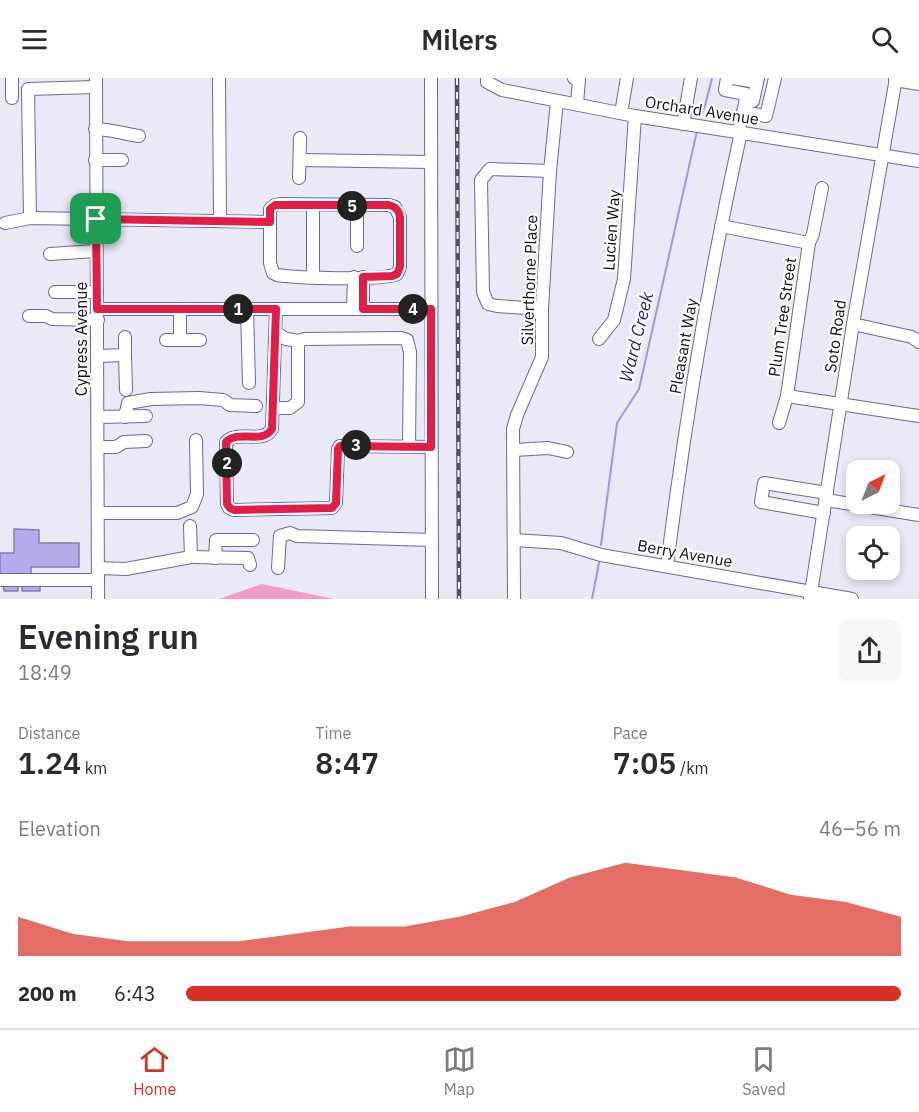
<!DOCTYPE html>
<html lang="en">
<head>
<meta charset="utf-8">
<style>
  :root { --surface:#fff; --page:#f7f7f7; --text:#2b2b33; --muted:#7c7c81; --line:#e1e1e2; --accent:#d93025 }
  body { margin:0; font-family:"IBM Plex Sans",sans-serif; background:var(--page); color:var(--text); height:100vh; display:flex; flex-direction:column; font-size:22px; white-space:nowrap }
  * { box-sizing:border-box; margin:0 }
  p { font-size:20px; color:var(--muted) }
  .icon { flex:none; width:33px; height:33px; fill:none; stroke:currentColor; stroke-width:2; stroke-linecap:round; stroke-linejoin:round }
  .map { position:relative; height:521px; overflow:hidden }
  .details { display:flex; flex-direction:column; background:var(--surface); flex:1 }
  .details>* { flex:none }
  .needle { width:39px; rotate:42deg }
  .controls { position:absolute; left:846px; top:382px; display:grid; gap:12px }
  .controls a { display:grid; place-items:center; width:54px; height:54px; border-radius:12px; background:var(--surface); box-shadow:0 3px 9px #0003; font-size:30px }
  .pin { position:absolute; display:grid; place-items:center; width:51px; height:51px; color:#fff; margin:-26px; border-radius:12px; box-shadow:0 3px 9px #0006 }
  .km { position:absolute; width:30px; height:30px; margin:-15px; border-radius:50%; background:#222; color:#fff; font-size:16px; line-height:30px; text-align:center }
  .round { display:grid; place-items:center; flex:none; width:63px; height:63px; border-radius:12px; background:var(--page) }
  .headline { display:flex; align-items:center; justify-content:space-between; height:102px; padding:0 18px }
  h1 { font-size:33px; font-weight:600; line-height:45px }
  .stats { display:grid; grid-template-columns:repeat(3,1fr); gap:9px; height:102px; padding:6px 18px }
  .stats div { display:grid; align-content:center }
  .stats b { font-size:30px; font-weight:600 }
  .stats small { font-size:16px; font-weight:400 }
  .stats p { font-size:16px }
  .chart { height:168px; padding:12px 18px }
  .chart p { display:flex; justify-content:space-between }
  .chart svg { width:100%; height:108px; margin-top:6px; fill:var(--accent); opacity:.7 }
  ul { padding:0 18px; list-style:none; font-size:20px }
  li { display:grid; grid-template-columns:96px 72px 1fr; align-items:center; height:45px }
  li i { height:15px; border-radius:8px; background:var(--accent) }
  header { display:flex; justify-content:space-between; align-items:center; height:78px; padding:0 18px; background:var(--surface); font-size:27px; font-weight:600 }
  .menu { display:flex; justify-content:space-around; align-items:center; height:84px; border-top:2px solid var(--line); background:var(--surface); font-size:16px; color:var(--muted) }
  .menu a { display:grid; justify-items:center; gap:3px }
  .menu .selected { color:var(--accent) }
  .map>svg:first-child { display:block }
  .green { fill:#f29cc9 }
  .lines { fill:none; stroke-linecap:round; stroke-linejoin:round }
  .stream { stroke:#9e97e9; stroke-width:2 }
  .building { fill:#b1adea; stroke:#827eb7; stroke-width:1.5 }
  .minor-casing { stroke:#6c679f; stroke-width:14 }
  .minor { stroke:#fff; stroke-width:12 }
  .rail-casing { stroke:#525062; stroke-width:4.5 }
  .rail { stroke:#fff; stroke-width:2; stroke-dasharray:7; stroke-linecap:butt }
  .route-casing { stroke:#fff; stroke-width:12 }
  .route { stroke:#e11d48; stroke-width:8 }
  .labels { text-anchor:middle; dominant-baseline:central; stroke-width:4.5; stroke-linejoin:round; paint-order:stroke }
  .street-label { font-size:16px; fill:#0f0c21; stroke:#fff }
  .water-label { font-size:18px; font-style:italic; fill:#341b7a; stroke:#fff }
</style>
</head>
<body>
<header><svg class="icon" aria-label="menu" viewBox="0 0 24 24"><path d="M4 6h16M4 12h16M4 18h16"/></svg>Milers<svg class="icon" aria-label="search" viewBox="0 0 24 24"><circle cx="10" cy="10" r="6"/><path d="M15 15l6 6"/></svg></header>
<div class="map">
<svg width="919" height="521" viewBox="0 0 919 521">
  <rect width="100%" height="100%" fill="#eae9f6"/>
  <polygon class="green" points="262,506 334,521 219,521"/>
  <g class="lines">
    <g class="stream">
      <polyline points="701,37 705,28 712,0"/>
      <polyline points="601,467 617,345 639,311 697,53"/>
      <polyline points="592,521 599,485"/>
    </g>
  </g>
  <g class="building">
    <polygon points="14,451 39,452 39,465 79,465 79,489 31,489 31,498 0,500 0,475 14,475"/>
    <rect x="22" y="505" width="18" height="8"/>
    <polygon points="3,506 18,506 18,513 4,513"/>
  </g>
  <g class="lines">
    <g class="minor-casing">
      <g id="minor">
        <polyline points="96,0 98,521"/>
        <polyline points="219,0 220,143"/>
        <polyline points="431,0 432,521"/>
        <polyline points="487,0 487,4 502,12 635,38 919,83"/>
        <polyline points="574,0 579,1 577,26"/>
        <polyline points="727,0 725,12 746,16 745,26"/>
        <polyline points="732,0 757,4"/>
        <polyline points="895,2 919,6"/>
        <polyline points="12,20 12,0"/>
        <polyline points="621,35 627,0"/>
        <polyline points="742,36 748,35 766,38 775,0"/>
        <polyline points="683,46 691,0"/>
        <path d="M95,51c16,0 28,5 44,7"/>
        <polyline points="738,54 745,26 753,23 758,0"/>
        <polyline points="95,82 122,82"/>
        <polyline points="300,82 431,84"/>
        <polyline points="299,100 300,60"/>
        <path d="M280,126l109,1 6,2 5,10v50l-3,7c-15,7 -99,4 -120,1l-4,-2 -3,-10v-54l5,-4z"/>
        <polyline points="313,127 313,199"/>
        <polyline points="30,140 28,11 96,9"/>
        <polyline points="5,145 30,140 270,144"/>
        <polyline points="721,148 809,165"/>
        <polyline points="357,168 357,128"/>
        <polyline points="50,176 96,173"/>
        <polyline points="363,199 363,231"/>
        <polyline points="55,214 97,214"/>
        <polyline points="97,231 431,231"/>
        <polyline points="247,231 249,305"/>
        <path d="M276,231l-4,120c-10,16 -34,0 -46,13l1,62 2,4 5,2 98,-2 4,-5 2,-54 2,-3 91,1"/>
        <polyline points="353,231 354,199"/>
        <polyline points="542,231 497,228 488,226 483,214 481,102 490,91 550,93"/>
        <polyline points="29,238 46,238 52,241 98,242"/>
        <polyline points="853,246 912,259 919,264"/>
        <polyline points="276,255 286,261 299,263 304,261 401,260 407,262 410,274 409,368"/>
        <polyline points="599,261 614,242 624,201 635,38"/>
        <polyline points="166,262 200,262"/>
        <polyline points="180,262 180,231"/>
        <polyline points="125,277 126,312"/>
        <polyline points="98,278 125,277 125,259"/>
        <polyline points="787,318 919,338"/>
        <polyline points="274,330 290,330 298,324 298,268 299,263"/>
        <polyline points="98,339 146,338"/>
        <polyline points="125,339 128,325 151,321 199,320 223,322 230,327 256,328"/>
        <polyline points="779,345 787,318 809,165 813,156 822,110"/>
        <polyline points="98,369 116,369 124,364 146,363"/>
        <polyline points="514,372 548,370 567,374"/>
        <polyline points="826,422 919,437"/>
        <polyline points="98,435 177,435 192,429 197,416 196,362"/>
        <polyline points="824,435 761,424 764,405 827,415"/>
        <polyline points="514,462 561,465 601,477 852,521"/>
        <polyline points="191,479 248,480 250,487"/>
        <polyline points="215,480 216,462 253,462"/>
        <path d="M667,488c18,-145 42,-290 74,-434"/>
        <polyline points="98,490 126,491 191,479 190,448"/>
        <polyline points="278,490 280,458 290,455 297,458 432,462"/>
        <polyline points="0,502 98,502"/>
        <polyline points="514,521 513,351 517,337 542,279 542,231 550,93 557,23"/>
        <polyline points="810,521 853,246 896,0"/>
      </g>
    </g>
    <use href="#minor" class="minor"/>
    <g class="rail-casing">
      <polyline id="rail" points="457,0 459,521"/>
    </g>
    <use href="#rail" class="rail"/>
  </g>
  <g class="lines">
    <g class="route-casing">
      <path id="route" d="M275,127h114c7,2 10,5 11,12v50l-3,7 -5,2 -29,1v32h68v138l-91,-1 -2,3 -2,54 -4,5 -98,2 -4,-2 -3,-4 -1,-62c12,-13 36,3 46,-13l4,-120h-179l-1,-90 174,3v-13z"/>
    </g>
    <use href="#route" class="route"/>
  </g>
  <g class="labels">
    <g class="street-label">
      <text transform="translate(702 32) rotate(9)">Orchard Avenue</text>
      <text transform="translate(611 152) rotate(-86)">Lucien Way</text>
      <text transform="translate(529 202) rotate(-88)">Silverthorne Place</text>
      <text transform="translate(782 239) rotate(-82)">Plum Tree Street</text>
      <text transform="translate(835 258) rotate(-82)">Soto Road</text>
      <text transform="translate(81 261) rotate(-90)">Cypress Avenue</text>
      <text transform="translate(683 268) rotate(-80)">Pleasant Way</text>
      <text transform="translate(685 475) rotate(10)">Berry Avenue</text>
    </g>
    <g class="water-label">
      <text transform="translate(636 259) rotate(-76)">Ward Creek</text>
    </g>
  </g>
</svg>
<div class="controls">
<a><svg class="needle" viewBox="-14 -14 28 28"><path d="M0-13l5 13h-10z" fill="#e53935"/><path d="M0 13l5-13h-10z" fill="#7c7c81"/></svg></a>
<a><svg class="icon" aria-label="locate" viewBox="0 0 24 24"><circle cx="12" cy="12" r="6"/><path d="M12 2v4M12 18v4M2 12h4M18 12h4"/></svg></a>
</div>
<div class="pin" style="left:96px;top:141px;background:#1e9e55"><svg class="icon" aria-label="arrive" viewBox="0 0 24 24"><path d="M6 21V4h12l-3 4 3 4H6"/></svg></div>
<b class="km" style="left:238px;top:231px">1</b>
<b class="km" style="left:227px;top:385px">2</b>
<b class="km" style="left:356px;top:367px">3</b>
<b class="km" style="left:413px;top:231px">4</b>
<b class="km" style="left:352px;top:128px">5</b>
</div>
<section class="details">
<div class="headline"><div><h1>Evening run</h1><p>18:49</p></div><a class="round"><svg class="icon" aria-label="share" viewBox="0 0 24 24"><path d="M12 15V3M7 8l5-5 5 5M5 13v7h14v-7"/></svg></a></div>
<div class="stats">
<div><p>Distance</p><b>1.24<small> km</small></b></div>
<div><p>Time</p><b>8:47</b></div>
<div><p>Pace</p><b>7:05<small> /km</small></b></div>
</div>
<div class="chart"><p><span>Elevation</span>46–56 m</p>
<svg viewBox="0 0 160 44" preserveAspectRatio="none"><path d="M0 44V28L10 35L20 38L30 38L40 38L50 35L60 32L70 32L80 28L90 22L100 12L110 6L120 9L130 12L140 19L150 22L160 28V44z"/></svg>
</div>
<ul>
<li><b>200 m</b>6:43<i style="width:100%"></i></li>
</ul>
</section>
<nav class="menu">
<a class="selected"><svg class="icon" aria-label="home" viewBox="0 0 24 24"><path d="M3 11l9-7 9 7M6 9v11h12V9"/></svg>Home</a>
<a><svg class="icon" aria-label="map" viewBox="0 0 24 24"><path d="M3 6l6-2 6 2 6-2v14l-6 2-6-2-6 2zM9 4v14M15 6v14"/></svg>Map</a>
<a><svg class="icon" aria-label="saved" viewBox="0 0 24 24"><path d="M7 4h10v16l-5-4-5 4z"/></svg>Saved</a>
</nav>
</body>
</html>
